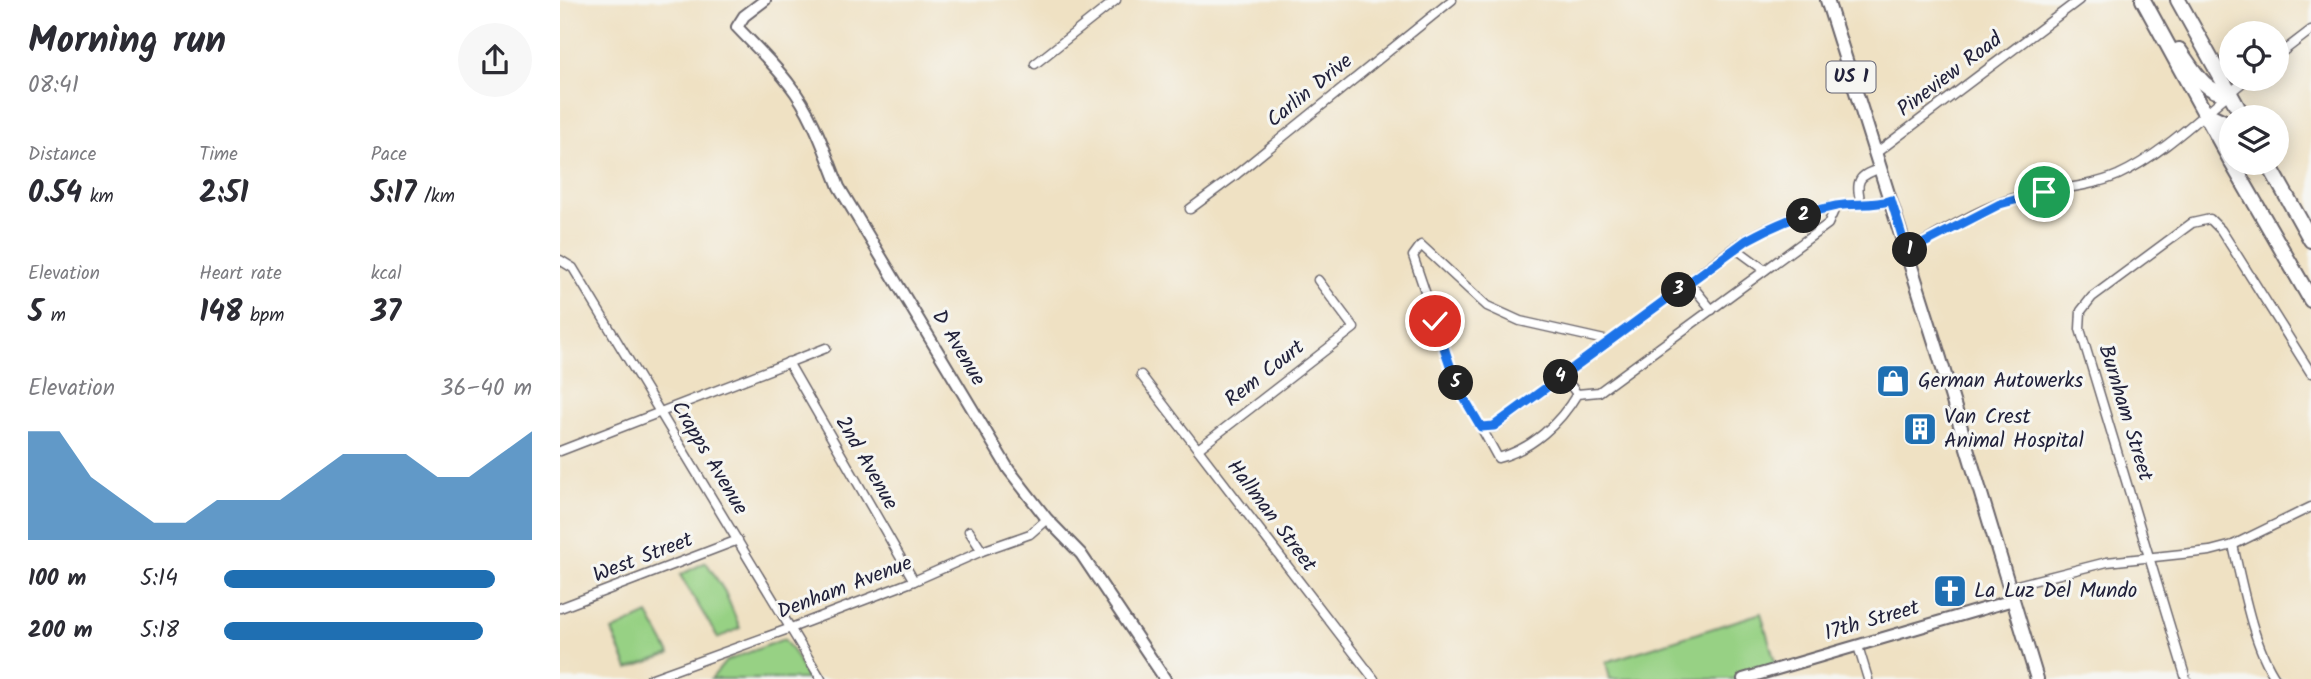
<!DOCTYPE html>
<html lang="en">
<head>
<meta charset="utf-8">
<style>
  :root { --surface:#fff; --page:#f7f7f7; --text:#2b2b33; --muted:#7c7c81; --accent:#1f6fb2 }
  body { margin:0; font-family:Kalam,sans-serif; background:var(--page); color:var(--text); height:100vh; display:flex; flex-direction:column; font-size:26px; white-space:nowrap }
  * { box-sizing:border-box; margin:0 }
  p { font-size:23px; color:var(--muted) }
  .icon { flex:none; width:38px; height:38px; fill:none; stroke:currentColor; stroke-width:2; stroke-linecap:round; stroke-linejoin:round }
  .map { position:relative; flex:1; overflow:hidden }
  .details { display:flex; flex-direction:column; background:var(--surface); width:560px }
  .details>* { flex:none }
  .fabs { position:absolute; left:1659px; top:21px; display:grid; gap:14px }
  .fabs a { display:grid; place-items:center; width:70px; height:70px; border-radius:50%; background:var(--surface); box-shadow:0 4px 18px #0003; font-size:35px }
  .pin { position:absolute; display:grid; place-items:center; width:60px; height:60px; color:#fff; margin:-30px; border:4px solid #fff; border-radius:50%; box-shadow:0 2px 7px #0007 }
  .km { position:absolute; width:35px; height:35px; margin:-18px; border-radius:50%; background:#222; color:#fff; font-size:19px; line-height:35px; text-align:center }
  .round { display:grid; place-items:center; flex:none; width:74px; height:74px; border-radius:37px; background:var(--page) }
  .overview { display:flex; align-items:center; justify-content:space-between; height:119px; padding:0 28px }
  h1 { font-size:38px; font-weight:800; line-height:52px }
  .stats { display:grid; grid-template-columns:repeat(3,1fr); gap:10px; height:119px; padding:7px 28px }
  .stats div { display:grid; align-content:center }
  .stats b { font-size:30px; font-weight:800 }
  .stats small { font-size:19px; font-weight:400 }
  .stats p { font-size:19px }
  .chart { height:196px; padding:14px 28px }
  .chart p { display:flex; justify-content:space-between }
  .chart svg { width:100%; height:126px; margin-top:7px; fill:var(--accent); opacity:.7 }
  ul { padding:0 28px; list-style:none; font-size:23px }
  li { display:grid; grid-template-columns:112px 84px 1fr; align-items:center; height:52px }
  li i { height:18px; border-radius:9px; background:var(--accent) }
  main { display:flex; flex:1; min-height:0 }
  .map>svg:first-child { display:block }
  .green { fill:#97d184; stroke:#5c7a60; stroke-width:2 }
  .lines { fill:none; stroke-linecap:round; stroke-linejoin:round }
  .minor-casing { stroke:#6a656b; stroke-width:11 }
  .tertiary-casing { stroke:#6a656b; stroke-width:14 }
  .primary-casing { stroke:#6a656b; stroke-width:16 }
  .trunk-casing { stroke:#6a656b; stroke-width:18 }
  .minor { stroke:#fff; stroke-width:8 }
  .tertiary { stroke:#fff; stroke-width:10 }
  .primary { stroke:#fff; stroke-width:12 }
  .trunk { stroke:#fff; stroke-width:14 }
  .route-casing { stroke:#fff; stroke-width:14 }
  .route { stroke:#1a73e8; stroke-width:9 }
  .labels { text-anchor:middle; dominant-baseline:central; stroke-width:6; stroke-linejoin:round; paint-order:stroke }
  .shield { fill:#f6f6f2; stroke:#626272; stroke-width:2 }
  .shield-label { font-size:19px; font-weight:bold; fill:#22223b }
  .street-label { font-size:21px; fill:#22223b; stroke:#f6f6f2 }
  .poi-label { font-size:21px; fill:#22223b; stroke:#f6f6f2; text-anchor:start }
</style>
</head>
<body>
<main>
<section class="details">
<div class="overview"><div><h1>Morning run</h1><p>08:41</p></div><a class="round"><svg class="icon" aria-label="share" viewBox="0 0 24 24"><path d="M12 15V3M7 8l5-5 5 5M5 13v7h14v-7"/></svg></a></div>
<div class="stats">
<div><p>Distance</p><b>0.54<small> km</small></b></div>
<div><p>Time</p><b>2:51</b></div>
<div><p>Pace</p><b>5:17<small> /km</small></b></div>
</div>
<div class="stats">
<div><p>Elevation</p><b>5<small> m</small></b></div>
<div><p>Heart rate</p><b>148<small> bpm</small></b></div>
<div><p>kcal</p><b>37</b></div>
</div>
<div class="chart"><p><span>Elevation</span>36–40 m</p>
<svg viewBox="0 0 160 44" preserveAspectRatio="none"><path d="M0 44V6L10 6L20 22L30 30L40 38L50 38L60 30L70 30L80 30L90 22L100 14L110 14L120 14L130 22L140 22L150 14L160 6V44z"/></svg>
</div>
<ul>
<li><b>100 m</b>5:14<i style="width:88%"></i></li>
<li><b>200 m</b>5:18<i style="width:84%"></i></li>
</ul>
</section>
<div class="map">
<svg width="1751" height="679" viewBox="0 0 1751 679">
  <rect width="100%" height="100%" fill="#f6f6f2"/>
  <filter id="ink" filterUnits="userSpaceOnUse"><feTurbulence type="fractalNoise" baseFrequency=".0143" numOctaves="2"/><feDisplacementMap in="SourceGraphic" scale="14" xChannelSelector="R" yChannelSelector="G"/><feConvolveMatrix kernelMatrix="1 2 1 2 8 2 1 2 1" color-interpolation-filters="sRGB"/></filter>
  <filter id="wash" filterUnits="userSpaceOnUse"><feTurbulence type="fractalNoise" baseFrequency=".00686" numOctaves="4" result="noise"/><feDisplacementMap in="SourceGraphic" scale="28" xChannelSelector="R" yChannelSelector="G"/><feGaussianBlur stdDeviation="1.57" result="paint"/><feColorMatrix in="noise" values="0 0 0 0 0 0 0 0 0 0 0 0 0 0 0 0 0 1.4 0 .05"/><feComposite in="paint" operator="in"/></filter>
  <g filter="url(#wash)">
    <rect width="100%" height="100%" fill="#efe1c3"/>
    <g class="green">
      <polygon points="146,562 165,592 180,628 158,638 120,575"/>
      <polygon points="1201,613 1217,669 1183,679 1050,679 1046,662"/>
      <polygon points="88,614 110,654 68,669 52,631"/>
      <polygon points="224,639 236,656 247,679 151,679 166,661"/>
    </g>
  </g>
  <g filter="url(#ink)">
    <g class="lines">
      <g class="minor-casing">
        <g id="minor">
          <polyline points="1717,56 1751,30"/>
          <polyline points="475,64 556,0"/>
          <polyline points="1316,153 1519,0"/>
          <path d="M1301,204c-6,-24 -3,-28 20,-36"/>
          <polyline points="630,209 677,174 892,0"/>
          <polyline points="1175,248 1205,270"/>
          <path d="M1347,252c30,-18 68,-41 101,-52 35,-12 75,-10 110,-25 46,-21 89,-65 129,-96"/>
          <polyline points="0,260 13,268 261,679"/>
          <polyline points="1129,282 1152,310"/>
          <path d="M1049,341l-89,-20 -33,-15 -66,-61 -8,11 44,130 24,41h13c60,-45 121,-90 181,-134 32,-24 64,-54 102,-69 18,-7 42,-16 61,-18 19,-3 36,1 53,-6"/>
          <polyline points="228,362 354,581"/>
          <polyline points="581,375 814,679"/>
          <polyline points="1003,375 1017,394"/>
          <path d="M921,427l17,31c34,-9 62,-35 79,-64l22,-2 229,-168 8,-18"/>
          <polyline points="638,449 794,328 758,280"/>
          <polyline points="0,451 266,348"/>
          <polyline points="409,531 422,551"/>
          <path d="M1673,545c9,39 20,101 43,134"/>
          <polyline points="1449,587 1547,562 1650,551 1673,545 1751,507"/>
          <polyline points="0,608 178,540"/>
          <polyline points="1298,646 1308,679"/>
          <polyline points="90,679 231,628 354,581 422,551 470,534 487,519"/>
          <polyline points="1626,679 1520,329 1521,311 1532,297 1632,223 1650,219 1661,230 1677,255 1751,373"/>
        </g>
      </g>
      <g class="tertiary-casing">
        <g id="tertiary">
          <path d="M205,0l-21,16 -7,11c17,18 36,36 52,57 24,30 36,68 50,103l170,283 38,49 34,35 84,125"/>
          <polyline points="1183,679 1453,600"/>
        </g>
      </g>
      <g class="primary-casing">
        <polyline id="primary" points="1267,0 1378,352 1477,679"/>
      </g>
      <g class="trunk-casing">
        <g id="trunk">
          <polyline points="1583,0 1671,161"/>
          <polyline points="1618,0 1683,117"/>
          <path d="M1619,50c13,18 26,45 50,43"/>
          <polyline points="1645,113 1664,122 1671,129"/>
          <polyline points="1672,163 1751,300"/>
          <polyline points="1708,163 1751,240"/>
        </g>
      </g>
      <use href="#minor" class="minor"/>
      <use href="#tertiary" class="tertiary"/>
      <use href="#primary" class="primary"/>
      <use href="#trunk" class="trunk"/>
    </g>
  </g>
  <g class="lines" filter="url(#ink)">
    <g class="route-casing">
      <path id="route" d="M875,321l22,65 24,41 13,-1 253,-186c27,-15 58,-28 89,-34 19,-4 37,1 55,-6l16,52 93,-48 44,-12"/>
    </g>
    <use href="#route" class="route"/>
  </g>
  <defs>
    <g id="shop-square" transform="scale(1.75)"><rect x="-9" y="-9" width="18" height="18" rx="4" fill="#1f6fb2" stroke="#f6f6f2"/><path d="M-5-2.5h2.3a2.7 3.5 0 0 1 5.4 0H5L5.5 6h-11ZM-1.5-2.5h3a1.5 2.3 0 0 0-3 0Z" fill="#fff"/></g>
    <g id="building-square" transform="scale(1.75)"><rect x="-9" y="-9" width="18" height="18" rx="4" fill="#1f6fb2" stroke="#f6f6f2"/><path d="M-4-6H4V6H1V3H-1V6H-4ZM-2.5-4.3h1.7v1.8h-1.7ZM.8-4.3h1.7v1.8H.8ZM-2.5-1h1.7V.8h-1.7ZM.8-1h1.7V.8H.8Z" fill="#fff"/></g>
    <g id="church-square" transform="scale(1.75)"><rect x="-9" y="-9" width="18" height="18" rx="4" fill="#1f6fb2" stroke="#f6f6f2"/><path d="M-1.2-6h2.4v3.5h3.3v2.4h-3.3V6h-2.4V-.1h-3.3v-2.4h3.3Z" fill="#fff"/></g>
  </defs>
  <g fill-rule="evenodd">
    <use href="#shop-square" x="1333" y="381"/>
    <use href="#building-square" x="1360" y="429"/>
    <use href="#church-square" x="1390" y="591"/>
  </g>
  <g class="labels">
    <rect class="shield" x="1266.5" y="61.5" width="49" height="31" rx="5"/>
    <g class="shield-label">
      <text x="1291" y="77">US 1</text>
    </g>
    <g class="street-label">
      <text transform="translate(1390 75) rotate(-37)">Pineview Road</text>
      <text transform="translate(750 91) rotate(-39)">Carlin Drive</text>
      <text transform="translate(398 348) rotate(59)">D Avenue</text>
      <text transform="translate(705 374) rotate(-38)">Rem Court</text>
      <text transform="translate(1565 413) rotate(73)">Burnham Street</text>
      <text transform="translate(149 458) rotate(59)">Crapps Avenue</text>
      <text transform="translate(306 463) rotate(60)">2nd Avenue</text>
      <text transform="translate(711 516) rotate(53)">Hallman Street</text>
      <text transform="translate(83 558) rotate(-21)">West Street</text>
      <text transform="translate(285 588) rotate(-21)">Denham Avenue</text>
      <text transform="translate(1312 621) rotate(-16)">17th Street</text>
    </g>
    <g class="poi-label">
      <text x="1358" y="381">German Autowerks</text>
      <text x="1384" y="417">Van Crest<tspan x="1384" dy="24">Animal Hospital</tspan></text>
      <text x="1414" y="591">La Luz Del Mundo</text>
    </g>
  </g>
</svg>
<div class="fabs">
<a><svg class="icon" aria-label="locate" viewBox="0 0 24 24"><circle cx="12" cy="12" r="6"/><path d="M12 2v4M12 18v4M2 12h4M18 12h4"/></svg></a>
<a><svg class="icon" aria-label="layers" viewBox="0 0 24 24"><path d="M12 4l9 5-9 5-9-5zM3 14l9 5 9-5"/></svg></a>
</div>
<div class="pin" style="left:1484px;top:192px;background:#1e9e55"><svg class="icon" aria-label="arrive" viewBox="0 0 24 24"><path d="M6 21V4h12l-3 4 3 4H6"/></svg></div>
<div class="pin" style="left:875px;top:321px;background:#d93025"><svg class="icon" aria-label="check" viewBox="0 0 24 24"><path d="M5 12l5 5 9-10"/></svg></div>
<b class="km" style="left:1350px;top:250px">1</b>
<b class="km" style="left:1244px;top:216px">2</b>
<b class="km" style="left:1119px;top:290px">3</b>
<b class="km" style="left:1001px;top:377px">4</b>
<b class="km" style="left:896px;top:383px">5</b>
</div>
</main>
</body>
</html>
